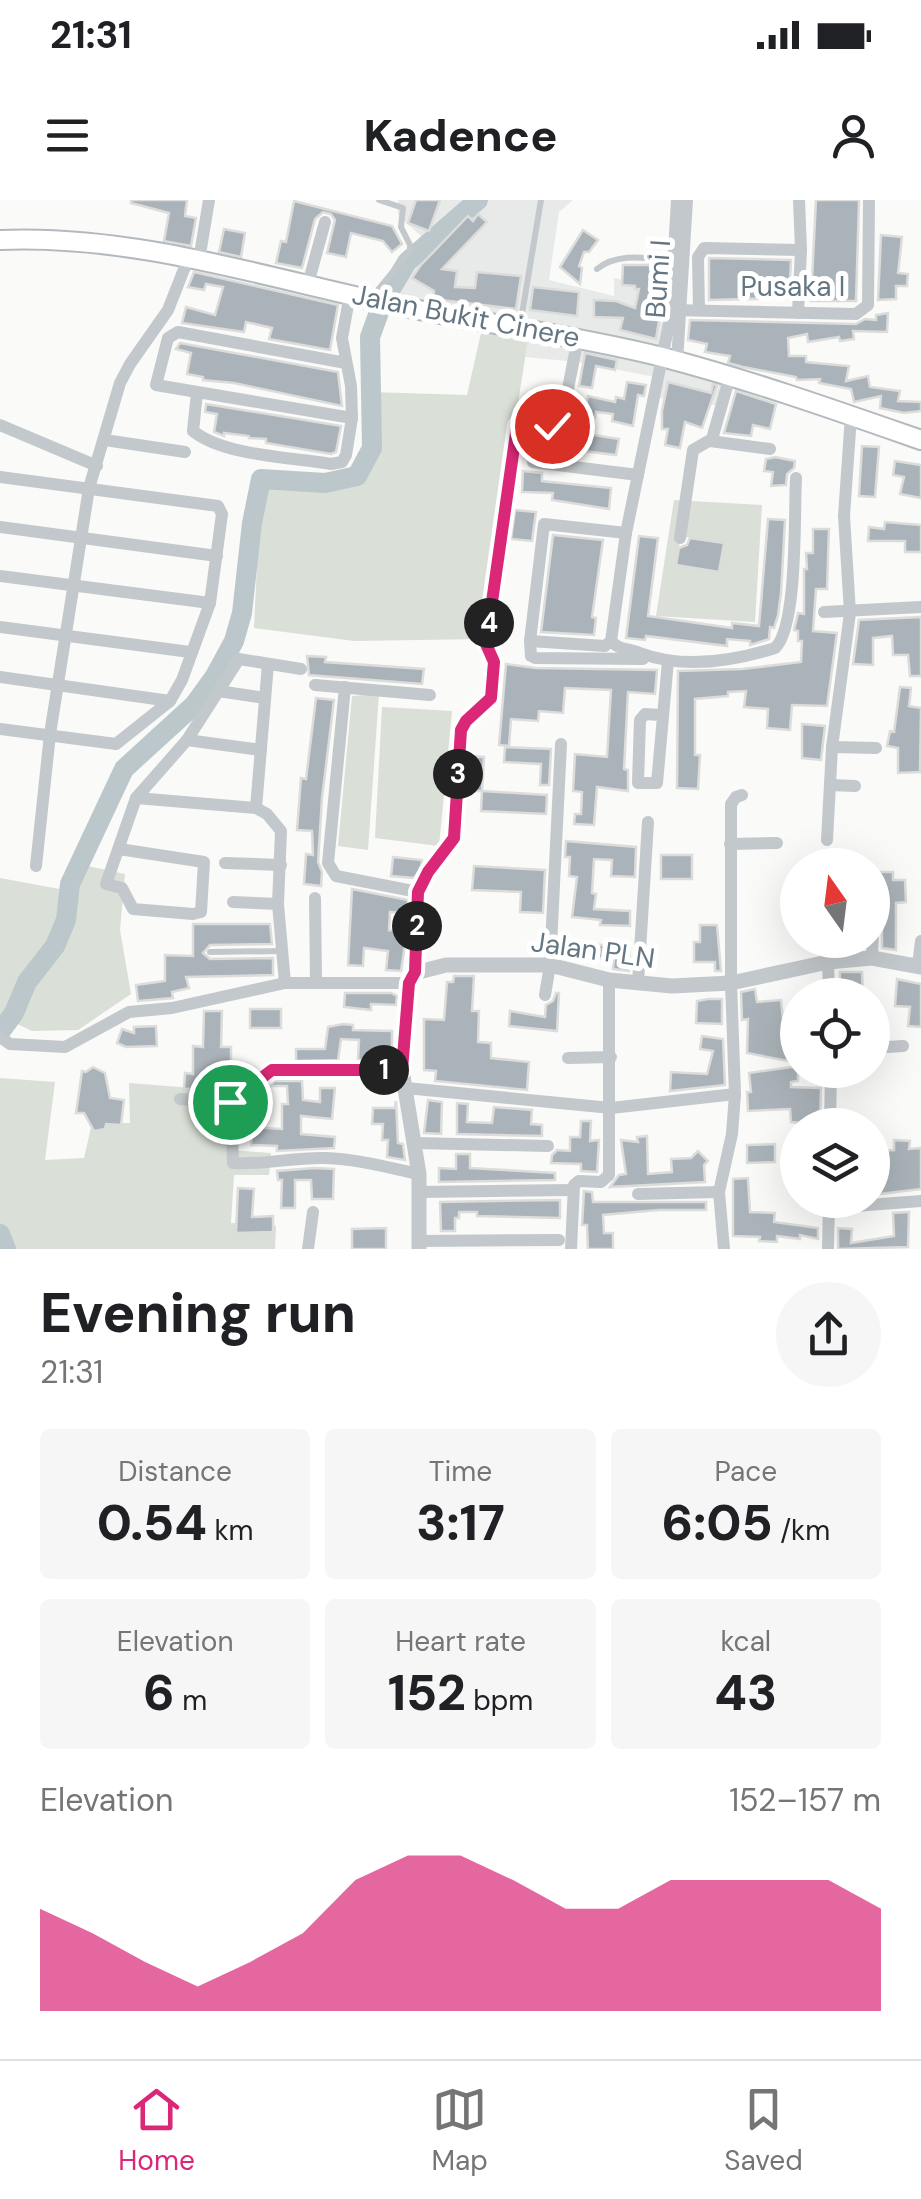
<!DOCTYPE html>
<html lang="en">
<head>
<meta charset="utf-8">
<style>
  :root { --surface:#fff; --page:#f6f6f6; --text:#202124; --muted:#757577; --line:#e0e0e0; --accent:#db2777 }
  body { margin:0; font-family:"DM Sans",sans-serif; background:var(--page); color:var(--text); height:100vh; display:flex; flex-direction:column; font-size:38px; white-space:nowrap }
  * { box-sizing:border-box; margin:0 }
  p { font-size:32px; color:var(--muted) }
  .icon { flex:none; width:55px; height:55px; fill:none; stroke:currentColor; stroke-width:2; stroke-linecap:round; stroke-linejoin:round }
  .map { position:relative; height:1049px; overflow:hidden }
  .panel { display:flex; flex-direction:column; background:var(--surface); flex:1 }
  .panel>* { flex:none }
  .needle { width:65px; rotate:346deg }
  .tools { position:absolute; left:780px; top:648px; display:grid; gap:20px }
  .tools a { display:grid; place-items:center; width:110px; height:110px; border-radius:50%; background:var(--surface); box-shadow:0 10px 40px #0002; font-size:50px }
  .pin { position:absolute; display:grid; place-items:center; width:85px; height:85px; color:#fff; margin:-42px; border:5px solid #fff; border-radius:50%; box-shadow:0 2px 10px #0007 }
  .km { position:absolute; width:50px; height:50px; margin:-25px; border-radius:50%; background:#222; color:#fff; font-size:28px; line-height:50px; text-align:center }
  .round { display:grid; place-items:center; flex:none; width:105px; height:105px; border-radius:52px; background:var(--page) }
  .overview { display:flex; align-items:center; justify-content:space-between; height:170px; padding:0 40px }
  h1 { font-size:55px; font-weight:800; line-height:75px }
  .stats { display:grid; grid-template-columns:repeat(3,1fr); gap:15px; height:170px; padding:10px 40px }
  .stats div { display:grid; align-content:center; border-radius:10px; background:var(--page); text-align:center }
  .stats b { font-size:50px; font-weight:800 }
  .stats small { font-size:28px; font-weight:400 }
  .stats p { font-size:28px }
  .chart { height:280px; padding:20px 40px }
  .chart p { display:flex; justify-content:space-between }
  .chart svg { width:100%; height:180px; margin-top:10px; fill:var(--accent); opacity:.7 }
  .status { display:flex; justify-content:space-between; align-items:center; height:70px; padding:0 50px; background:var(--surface); direction:ltr }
  .status svg { height:28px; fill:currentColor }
  header { display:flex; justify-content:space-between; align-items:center; height:130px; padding:0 40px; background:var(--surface); font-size:45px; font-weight:800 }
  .dock { display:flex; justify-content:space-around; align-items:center; height:140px; border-top:2px solid var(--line); background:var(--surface); font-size:28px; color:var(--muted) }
  .dock a { display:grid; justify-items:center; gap:5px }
  .dock .on { color:var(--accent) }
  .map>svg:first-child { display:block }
  .built { fill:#e8e9e9 }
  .green { fill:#dadfd7; fill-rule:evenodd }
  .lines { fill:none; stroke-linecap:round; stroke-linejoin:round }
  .river { stroke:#bbc7cb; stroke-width:20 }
  .building { fill:#aab3b9; stroke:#dcdcda; stroke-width:2.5 }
  .secondary-casing { stroke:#b3babf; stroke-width:22 }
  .service { stroke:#c3c8cc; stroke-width:6 }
  .minor { stroke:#c3c8cc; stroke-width:12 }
  .tertiary { stroke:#c3c8cc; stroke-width:15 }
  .secondary { stroke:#fff; stroke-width:18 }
  .route-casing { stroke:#fff; stroke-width:20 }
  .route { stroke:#db2777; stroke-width:12 }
  .labels { text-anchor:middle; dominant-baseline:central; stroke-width:10; stroke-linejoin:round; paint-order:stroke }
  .street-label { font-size:28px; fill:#657683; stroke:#fff }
</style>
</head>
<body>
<div class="status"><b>21:31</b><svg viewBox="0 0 49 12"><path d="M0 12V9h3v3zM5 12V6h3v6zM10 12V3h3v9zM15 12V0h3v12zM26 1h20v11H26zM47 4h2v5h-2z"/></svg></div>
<header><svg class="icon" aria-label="menu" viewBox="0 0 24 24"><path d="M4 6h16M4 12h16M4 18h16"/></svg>Kadence<svg class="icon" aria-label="person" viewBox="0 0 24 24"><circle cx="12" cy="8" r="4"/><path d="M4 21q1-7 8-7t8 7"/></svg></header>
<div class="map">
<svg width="921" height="1049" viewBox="0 0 921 1049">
  <rect width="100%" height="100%" fill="#fafaf8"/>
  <polygon class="built" points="398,0 573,0 559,12 549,80 614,96 614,78 666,90 664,153 732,173 722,206 652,197 655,177 578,162 525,157 529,133 390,101 395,74 422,37 398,15"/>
  <g class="green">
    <polygon points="483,124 529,132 482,439 354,441 254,428 261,279 325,283 357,276 372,248 371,192 467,195"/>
    <path d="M674,300l88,5 -7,117 -99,-6zM681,336l42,7 -4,28 -43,-7z"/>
    <polygon points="379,494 368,650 338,646 352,496"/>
    <polygon points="382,507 452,511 439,646 375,638"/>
    <polygon points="83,665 125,674 120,730 131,794 78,830 32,831 0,816 0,678 70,691"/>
    <polygon points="0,878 55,882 45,960 84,958 92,923 130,923 129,883 229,891 231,950 271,953 269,975 234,975 231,1023 276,1026 275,1049 8,1049 0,1026"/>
  </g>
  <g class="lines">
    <g class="river">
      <polyline points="0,832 14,813 27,782 55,746 66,720 70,684 124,569 194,505 215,476 234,441 242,413 252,323 261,279 325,283 357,276 372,248 370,137 382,104 407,62 478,0"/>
      <polyline points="0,1034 6,1049"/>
    </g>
  </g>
  <g class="building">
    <polygon points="131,0 187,0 185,16 196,18 191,46 164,41 169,13 131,3"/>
    <polygon points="416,0 440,0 429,31 408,23"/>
    <polygon points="816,0 859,0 856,101 811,101"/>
    <polygon points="294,1 392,26 402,44 392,52 383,41 351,33 346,57 327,53 335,20 331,14 323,12 315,19 302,68 276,63 281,41 286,42"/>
    <polygon points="478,14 487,22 442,69 457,71 455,87 475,88 477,72 521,76 516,109 433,99 434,91 412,78 420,66 468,16 473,21"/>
    <polygon points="224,29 245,33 241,57 219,52"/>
    <polygon points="583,30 598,40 589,52 584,52 579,66 582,68 580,84 560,67"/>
    <polygon points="881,35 902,37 898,73 908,74 907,86 896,86 896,99 878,100"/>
    <polygon points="709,58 791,60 789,98 709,100"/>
    <polygon points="623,65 654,65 652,95 658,96 655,113 660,115 656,139 620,130 623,118 594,117 594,100 616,101 635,108 639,89 635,89 635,86 622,85"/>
    <polygon points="194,72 338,105 330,150 269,139 272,128 246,122 244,132 182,123 186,107 215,115 223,87 206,84 204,90 188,87"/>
    <polygon points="533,87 579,92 577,116 530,110"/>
    <polygon points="888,113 887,132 853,131 854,139 840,141 839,137 808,142 807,134 788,138 789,156 806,156 806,162 849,166 846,181 868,176 870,187 900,191 898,201 921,202 921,211 904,213 880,208 881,196 854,202 851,189 819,183 820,179 797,180 796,177 743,167 728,163 730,156 705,152 707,144 688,140 690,120 856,124 865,119 876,120 876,115"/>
    <polygon points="180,143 338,172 342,206 234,183 203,180 203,177 187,174 191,153 176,149"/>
    <polygon points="585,153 617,160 615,170 596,166 592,188 579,186"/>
    <polygon points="627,182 646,185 644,196 638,195 633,226 612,221 613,214 596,212 595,218 584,216 588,196 615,202 616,197 624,199"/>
    <polygon points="668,182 711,193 713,184 717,185 702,228 685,222 680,248 665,245 668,229 662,229 662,211"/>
    <polygon points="736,191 776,204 770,229 753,225 751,236 724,233"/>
    <polygon points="206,204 341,226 336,252 331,254 266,243 266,239 249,238 249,236 224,233 224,236 214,232 217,214 205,212"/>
    <polygon points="568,231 619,239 616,255 525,244 526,234 552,236"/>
    <polygon points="862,246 879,247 875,297 859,296"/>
    <polygon points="775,257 795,261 794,268 787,274 786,285 771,286 773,272 764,271 766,259"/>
    <polygon points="895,261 921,265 921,298 900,294 904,277 893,275"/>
    <polygon points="523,271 542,273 542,281 611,288 609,309 552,300 553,293 522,292"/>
    <polygon points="515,310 536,312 532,341 511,339"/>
    <polygon points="768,319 785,320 781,393 778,415 774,428 770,427 769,439 750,445 750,441 727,439 727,446 646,436 645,440 626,438 639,336 658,338 648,416 732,428 732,423 759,426"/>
    <polygon points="885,322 921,325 921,352 905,352 905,341 868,341 869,327 884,329"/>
    <polygon points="813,329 829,329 827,389 816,389 813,431 837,433 827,506 792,505 790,530 767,528 768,509 744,507 746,491 728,492 728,496 695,499 695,555 700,555 698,589 677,588 678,471 742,469 801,462 802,441 798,441 798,431 794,430 798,413 804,414 804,369 807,369 806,353 813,353"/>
    <polygon points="553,335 603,340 592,417 596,418 594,435 541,432"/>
    <polygon points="690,338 724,343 719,372 676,365 679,348 687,345"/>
    <polygon points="921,417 921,476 910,476 908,455 893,455 892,436 873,438 873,465 853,464 859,420"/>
    <polygon points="307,456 326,457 325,462 424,469 422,484 309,475"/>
    <polygon points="506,464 535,468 657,470 655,494 628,492 624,569 628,570 628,591 597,587 594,625 574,624 575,614 581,614 582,592 573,591 575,554 607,557 611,490 565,488 563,513 539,511 538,521 511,519 509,546 499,545"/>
    <polygon points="900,487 911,488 909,506 921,508 920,572 898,573 898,548 887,546 890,531 894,532"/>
    <polygon points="316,498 334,500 322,598 318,662 322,672 321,686 304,684 306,654 313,655 312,631 297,630 301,578 306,579"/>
    <polygon points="802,524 825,526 821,560 802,558"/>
    <polygon points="505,547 551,549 549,585 540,585 541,564 504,562"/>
    <polygon points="469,556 484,557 482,591 467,591"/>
    <polygon points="482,591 547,595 546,614 481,611"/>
    <polygon points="566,641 636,647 635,677 611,676 612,660 594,659 592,693 596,694 594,709 630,711 630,726 600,725 601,720 572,717 577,677 569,676 570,657 565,657"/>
    <rect x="661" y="655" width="31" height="24"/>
    <polygon points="393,657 422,660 421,669 414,678 391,676"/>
    <polygon points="474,666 545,670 543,713 520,712 521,692 472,690"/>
    <polygon points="872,672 893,672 893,680 905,680 906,702 896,703 896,750 882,748 882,684 872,685"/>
    <polygon points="352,689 408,700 407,713 390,712 389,730 407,731 401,771 386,770 388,751 364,748 363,766 348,765"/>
    <polygon points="193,724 270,724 272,744 210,745 203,753 210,759 273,758 273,775 186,777 189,788 172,792 173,798 138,801 136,785 165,781 165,755 193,756"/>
    <polygon points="700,725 717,725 721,771 715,771 715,762 694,762 694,742 700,742"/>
    <polygon points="561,742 630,747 629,771 613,769 614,759 560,756"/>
    <polygon points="840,772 862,772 863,795 839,795"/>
    <polygon points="454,776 474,776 472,811 479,811 478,842 491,843 491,858 529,862 527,890 435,881 436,871 424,870 424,819 444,820 447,782 453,782"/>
    <polygon points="897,779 921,784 921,827 908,826 910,807 895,806"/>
    <polygon points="755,789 757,802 781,800 783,820 798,818 798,863 747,853 748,819 742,820 741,792"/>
    <polygon points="345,793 391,793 397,796 396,805 371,804 371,810 344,807"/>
    <polygon points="556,793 559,793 557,831 509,826 510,811 545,817 546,805 553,801"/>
    <polygon points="708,799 722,799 722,824 696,823 697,801"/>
    <rect x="250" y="809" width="31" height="19"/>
    <polygon points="204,811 222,811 221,847 231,847 231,871 249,870 249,875 228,892 223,892 223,887 184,889 185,873 193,874 193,846 203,847"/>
    <polygon points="343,824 353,825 353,830 392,831 392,860 358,860 359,840 341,839 338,860 296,861 296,849 325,849 328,827"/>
    <polygon points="156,826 157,846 126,847 117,843 122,829 134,833 134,827"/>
    <polygon points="702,836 723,839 725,885 670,891 671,872 707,874 713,851 700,849"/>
    <polygon points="798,866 798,881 791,882 791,887 821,888 820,925 791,922 790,909 748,911 747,892 751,892 749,873"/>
    <polygon points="93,867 105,873 110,898 124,900 121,925 106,924 105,929 94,931 84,913 76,913 82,871 86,872"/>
    <polygon points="274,881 302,881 303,900 320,902 320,888 335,888 332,919 301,916 301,934 335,937 334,948 277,951 277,946 251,945 252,927 282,929 282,904 288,904 287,886 270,886"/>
    <polygon points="428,900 442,902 441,934 424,933"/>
    <polygon points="396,901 398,943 403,944 405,960 387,957 388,940 382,940 383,924 372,924 373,908 395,908"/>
    <polygon points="457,903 468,904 467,922 492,923 494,907 532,910 531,924 542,925 542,936 457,934"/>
    <polygon points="581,921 591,921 590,941 599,940 597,972 581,971 581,964 551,963 552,955 557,950 570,951 570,937 580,937"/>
    <polygon points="647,936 648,974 672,972 671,959 691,958 698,951 708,961 704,965 705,982 610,987 619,975 626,974 621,940 638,942 637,937"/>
    <polygon points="894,940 910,941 909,949 921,948 921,989 872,995 872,951 894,950"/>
    <polygon points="775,944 775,962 747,963 747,945"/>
    <polygon points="456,954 470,954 470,968 555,973 555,980 439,982 439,968 456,969"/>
    <polygon points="314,968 334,969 333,999 312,999 311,980 295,980 295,1008 281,1008 282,980 278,980 277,971"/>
    <polygon points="748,978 750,1012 775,1013 774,1022 818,1028 818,1039 800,1035 800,1039 777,1036 777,1042 759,1041 760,1037 733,1036 733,979"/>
    <polygon points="238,988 254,989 252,1017 273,1016 273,1032 236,1033"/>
    <polygon points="584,991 592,992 593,1002 706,1002 706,1010 659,1010 603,1015 604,1033 613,1033 613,1049 588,1049 587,1025 582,1025"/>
    <polygon points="560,1000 560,1018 477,1016 477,1012 459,1012 459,1018 455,1018 455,1031 441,1031 440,1002"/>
    <polygon points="909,1012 908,1047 838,1049 838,1028 852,1029 851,1043 894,1036 893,1013"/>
    <polygon points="386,1028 386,1049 352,1049 352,1029"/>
  </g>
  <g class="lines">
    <g class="secondary-casing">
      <path id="secondary" d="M0,40c139,-6 275,41 409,68 84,17 169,28 253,49 88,23 173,53 259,83"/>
    </g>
    <g class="service">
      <path d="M597,69c20,-17 50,-11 75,-9"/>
      <polyline points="373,96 410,51 410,45 401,27 403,8 379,0"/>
      <polyline points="520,126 541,0"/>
      <polyline points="210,752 283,751"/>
    </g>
    <g class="minor">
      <polyline points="199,60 209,0"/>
      <polyline points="308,84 325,22"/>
      <polyline points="671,110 856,114 868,105 869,0"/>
      <polyline points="699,110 698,57 704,48 801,50"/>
      <polyline points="798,113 801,50 799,0"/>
      <polyline points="677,162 687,0"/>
      <polyline points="346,163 178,132 168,138 156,185 352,218 351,186 342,138 350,94"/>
      <path d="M197,193l-4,38c31,25 98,26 138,33l11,-2 4,-7 6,-37"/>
      <polyline points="0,225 97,266"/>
      <polyline points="105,240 185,252"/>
      <polyline points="710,241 770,249"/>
      <polyline points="533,262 638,275"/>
      <polyline points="0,277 218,306 222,314 210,403 182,480 170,501 116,544 0,529"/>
      <polygon points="544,324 626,333 611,441 605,446 530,441"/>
      <polyline points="0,327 217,356"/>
      <polyline points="626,333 670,119 677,0"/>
      <polyline points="680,338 693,250 712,239 730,176"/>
      <polyline points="0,376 210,403"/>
      <polyline points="824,412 921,407"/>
      <polyline points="0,427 190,452"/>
      <polyline points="530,441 531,456 535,458 643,459"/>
      <path d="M611,441c9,10 18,7 29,12 43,16 91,9 135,-5 23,-21 19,-135 21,-170"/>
      <polyline points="0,477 170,501"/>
      <polyline points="315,485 430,495"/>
      <polyline points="345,487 328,663 336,676 418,692 415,773"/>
      <polyline points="218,491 265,498"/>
      <polyline points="660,515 645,514 640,520 638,583 657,583 668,461"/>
      <polyline points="187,540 261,550"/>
      <polyline points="832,547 876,548"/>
      <polyline points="830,585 855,586"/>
      <polyline points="136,598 256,608 267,614 281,631 278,704 285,783"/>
      <polyline points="256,608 268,464"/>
      <polyline points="827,640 832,547 850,413 844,316 851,216"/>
      <polyline points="730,644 777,643"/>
      <polyline points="119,649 204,662 201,712 193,714 133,709 122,688 106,684 136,598 187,540 239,459 301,469"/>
      <polyline points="225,663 281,665"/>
      <polyline points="36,666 50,534 89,288 120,183 130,164 168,110 188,59"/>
      <path d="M418,692c10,-20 28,-34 36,-54l7,-108 5,-9 25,-23 3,-37 -8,-17 31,-218 4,-3 31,3 9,-2 17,-86"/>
      <polyline points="315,698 316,782"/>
      <polyline points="233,702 278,704"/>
      <polyline points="872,758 874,704"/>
      <polyline points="828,762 829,795"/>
      <polyline points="918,766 921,741"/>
      <polyline points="638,783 648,622"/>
      <polyline points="545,795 550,765 561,544"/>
      <polyline points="0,837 10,844 65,847 129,812 172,808 285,783 409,783"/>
      <polyline points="872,848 903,846"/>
      <polyline points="568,858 611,857"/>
      <polyline points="406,888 611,908 735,894"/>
      <polyline points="180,899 231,902"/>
      <path d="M231,902l2,61c32,2 61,-6 93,-5 31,1 63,10 93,16"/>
      <polyline points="231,902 271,871 402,870"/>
      <polyline points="830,925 831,870"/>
      <polyline points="416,943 548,946"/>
      <polyline points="420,992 573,990"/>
      <polyline points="638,994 719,992"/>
      <polyline points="829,1008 921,1001"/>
      <polyline points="419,1041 559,1040"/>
      <polyline points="308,1049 313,1012"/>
      <polyline points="571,1049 574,985 579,981 601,982 609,975 609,780"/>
      <polyline points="724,1049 719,992 732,934 735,894 731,783 731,604 736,597 742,595"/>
      <polyline points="828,1049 829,1002"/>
    </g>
    <polyline class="tertiary" points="419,1049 419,974 402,870 409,783 415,773 446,765 550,765 609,780 672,786 731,783 828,762 872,758 921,767"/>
    <use href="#secondary" class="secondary"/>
  </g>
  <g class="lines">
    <g class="route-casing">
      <polyline id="route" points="230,902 272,870 402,870 409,783 415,772 418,692 428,672 454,638 461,530 466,521 491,498 494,462 486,444 517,226 521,223 552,226"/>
    </g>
    <use href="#route" class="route"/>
  </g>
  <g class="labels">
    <g class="street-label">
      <text transform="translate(658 79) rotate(-86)">Bumi I</text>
      <text x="793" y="86">Pusaka I</text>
      <text transform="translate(466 116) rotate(11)">Jalan Bukit Cinere</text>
      <text transform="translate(593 750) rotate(8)">Jalan PLN</text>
    </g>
  </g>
</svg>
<div class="tools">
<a><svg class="needle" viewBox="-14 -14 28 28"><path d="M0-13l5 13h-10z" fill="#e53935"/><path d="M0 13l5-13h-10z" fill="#757577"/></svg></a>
<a><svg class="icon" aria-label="locate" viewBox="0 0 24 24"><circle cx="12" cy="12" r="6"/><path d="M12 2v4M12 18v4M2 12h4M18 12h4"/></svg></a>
<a><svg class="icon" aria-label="layers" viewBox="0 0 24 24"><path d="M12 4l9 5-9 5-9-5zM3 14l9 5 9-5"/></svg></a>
</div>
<div class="pin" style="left:230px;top:902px;background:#1e9e55"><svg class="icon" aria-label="arrive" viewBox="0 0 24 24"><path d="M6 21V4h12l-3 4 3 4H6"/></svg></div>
<div class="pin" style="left:552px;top:226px;background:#d93025"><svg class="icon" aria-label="check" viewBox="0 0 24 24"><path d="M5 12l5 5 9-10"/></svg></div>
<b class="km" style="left:384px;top:870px">1</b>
<b class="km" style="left:417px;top:726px">2</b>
<b class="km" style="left:458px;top:574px">3</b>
<b class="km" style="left:489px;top:423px">4</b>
</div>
<section class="panel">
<div class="overview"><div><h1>Evening run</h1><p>21:31</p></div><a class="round"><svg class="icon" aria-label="share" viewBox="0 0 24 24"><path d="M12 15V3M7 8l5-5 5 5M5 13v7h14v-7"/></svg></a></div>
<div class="stats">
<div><p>Distance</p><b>0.54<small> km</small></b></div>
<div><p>Time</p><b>3:17</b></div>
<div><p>Pace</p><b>6:05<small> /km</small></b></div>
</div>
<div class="stats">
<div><p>Elevation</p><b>6<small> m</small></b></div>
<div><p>Heart rate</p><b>152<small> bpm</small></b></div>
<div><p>kcal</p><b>43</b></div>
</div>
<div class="chart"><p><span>Elevation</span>152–157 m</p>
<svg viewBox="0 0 160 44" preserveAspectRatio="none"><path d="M0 44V19L10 25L20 32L30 38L40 32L50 25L60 12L70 6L80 6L90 12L100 19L110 19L120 12L130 12L140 12L150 12L160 19V44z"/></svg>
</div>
</section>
<nav class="dock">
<a class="on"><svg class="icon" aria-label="home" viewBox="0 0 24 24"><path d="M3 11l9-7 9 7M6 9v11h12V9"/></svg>Home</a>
<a><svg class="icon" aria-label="map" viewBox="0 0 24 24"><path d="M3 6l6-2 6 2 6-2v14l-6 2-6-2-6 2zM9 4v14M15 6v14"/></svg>Map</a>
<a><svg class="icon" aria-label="saved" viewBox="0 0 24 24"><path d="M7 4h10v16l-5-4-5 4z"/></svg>Saved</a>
</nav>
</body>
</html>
